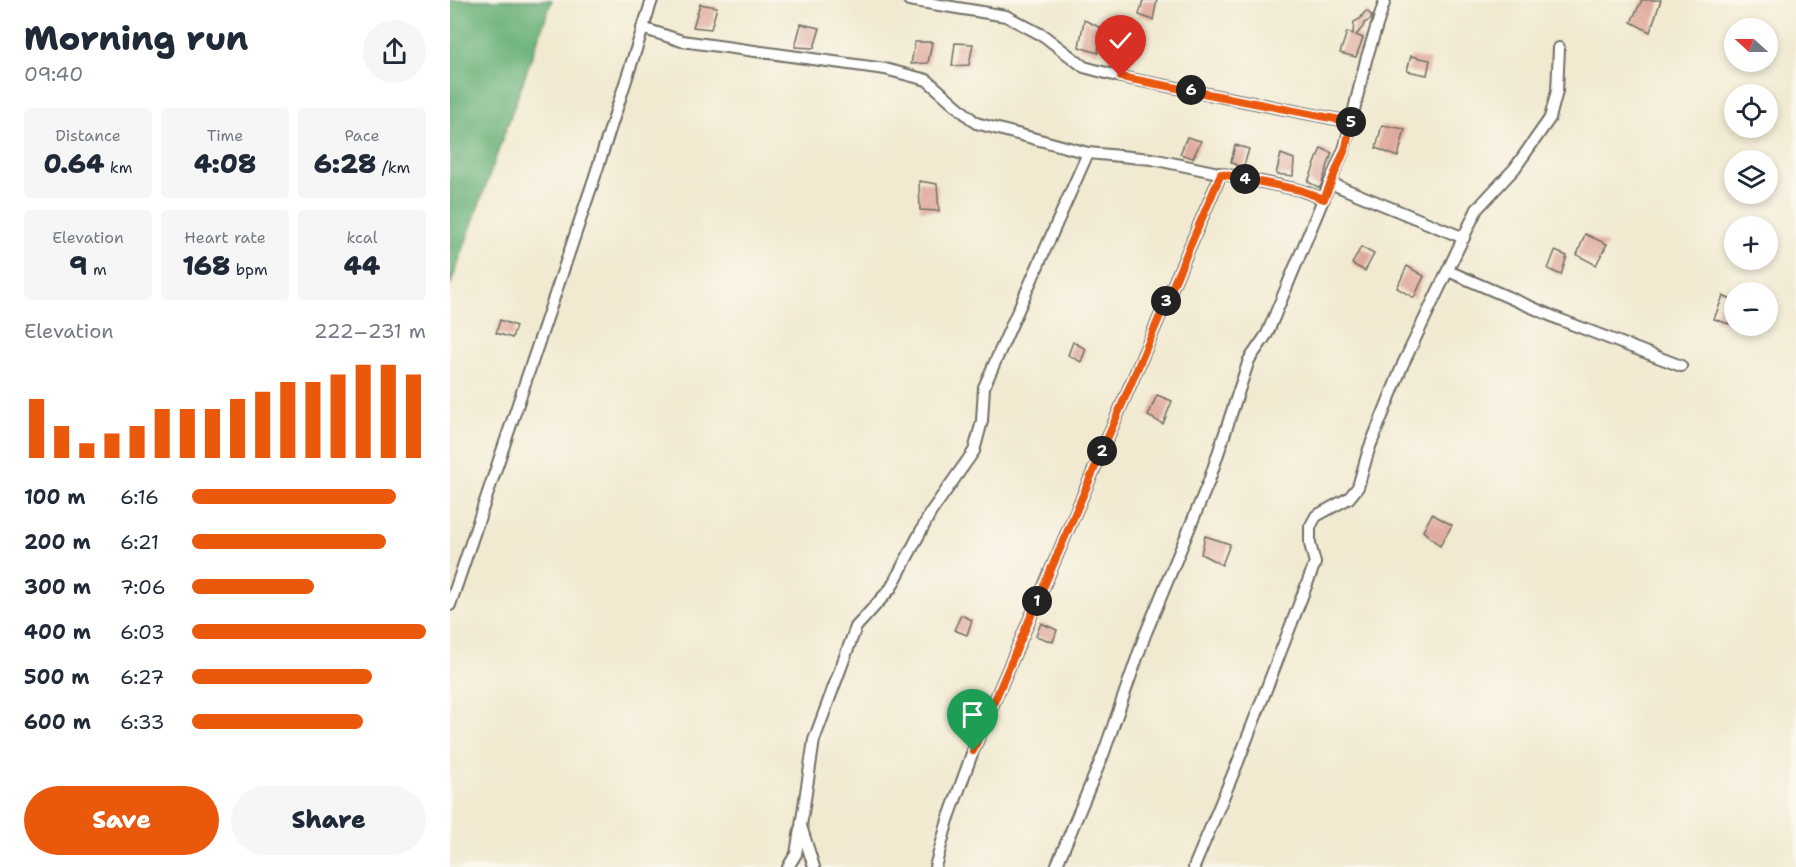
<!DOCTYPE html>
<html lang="en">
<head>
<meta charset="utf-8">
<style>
  :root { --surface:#fff; --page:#f6f6f7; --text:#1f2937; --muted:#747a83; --accent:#ea580c }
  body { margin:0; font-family:"Shantell Sans",sans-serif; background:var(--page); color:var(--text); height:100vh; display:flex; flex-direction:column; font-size:22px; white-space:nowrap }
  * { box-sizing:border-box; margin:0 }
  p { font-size:20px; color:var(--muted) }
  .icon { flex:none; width:33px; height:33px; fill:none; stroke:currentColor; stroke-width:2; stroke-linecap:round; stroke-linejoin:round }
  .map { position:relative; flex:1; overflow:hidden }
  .side { display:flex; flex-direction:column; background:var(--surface); width:450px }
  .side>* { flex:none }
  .needle { width:39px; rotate:291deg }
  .tools { position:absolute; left:1274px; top:18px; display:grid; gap:12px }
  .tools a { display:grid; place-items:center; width:54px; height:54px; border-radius:50%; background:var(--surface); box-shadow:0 3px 9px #0003; font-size:30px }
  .pin { position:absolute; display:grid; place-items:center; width:51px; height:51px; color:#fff; margin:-62px -26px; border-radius:50% 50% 50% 0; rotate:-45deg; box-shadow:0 0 6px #0007 }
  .pin .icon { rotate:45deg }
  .km { position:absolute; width:30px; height:30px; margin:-15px; border-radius:50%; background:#222; color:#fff; font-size:16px; line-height:30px; text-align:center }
  .round { display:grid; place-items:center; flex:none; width:63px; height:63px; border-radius:32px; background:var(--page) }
  .headline { display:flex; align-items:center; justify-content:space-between; height:102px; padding:0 24px }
  h1 { font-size:33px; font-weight:800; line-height:45px }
  .figures { display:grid; grid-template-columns:repeat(3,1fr); gap:9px; height:102px; padding:6px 24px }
  .figures div { display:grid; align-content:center; border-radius:6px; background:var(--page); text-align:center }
  .figures b { font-size:26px; font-weight:800 }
  .figures small { font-size:16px; font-weight:400 }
  .figures p { font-size:16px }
  .chart { height:168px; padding:12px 24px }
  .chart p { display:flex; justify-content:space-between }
  .chart svg { width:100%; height:108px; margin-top:6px; stroke:var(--accent); stroke-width:6 }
  .action { display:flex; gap:12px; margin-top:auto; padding:12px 24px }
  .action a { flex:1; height:69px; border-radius:36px; background:var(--accent); color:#fff; font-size:24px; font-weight:800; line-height:69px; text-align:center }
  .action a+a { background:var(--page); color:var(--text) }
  ul { padding:0 24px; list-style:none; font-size:20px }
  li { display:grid; grid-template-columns:96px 72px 1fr; align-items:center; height:45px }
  li i { height:15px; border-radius:8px; background:var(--accent) }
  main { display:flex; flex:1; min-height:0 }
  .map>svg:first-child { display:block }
  .forest { fill:#68b078; stroke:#4a6e52; stroke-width:1.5 }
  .building { fill:#e0ab9f }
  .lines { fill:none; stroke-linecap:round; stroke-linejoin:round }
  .minor-casing { stroke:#706e65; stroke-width:14 }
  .minor { stroke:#fff; stroke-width:10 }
  .route-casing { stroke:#fff; stroke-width:12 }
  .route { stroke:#ea580c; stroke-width:8 }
</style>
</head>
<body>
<main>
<section class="side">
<div class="headline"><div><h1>Morning run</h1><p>09:40</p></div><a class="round"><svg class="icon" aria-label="share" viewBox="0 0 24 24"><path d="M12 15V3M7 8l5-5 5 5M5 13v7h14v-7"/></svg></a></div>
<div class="figures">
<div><p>Distance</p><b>0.64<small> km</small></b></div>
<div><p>Time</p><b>4:08</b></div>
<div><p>Pace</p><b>6:28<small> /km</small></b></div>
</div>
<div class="figures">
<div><p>Elevation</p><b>9<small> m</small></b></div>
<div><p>Heart rate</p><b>168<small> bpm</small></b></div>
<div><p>kcal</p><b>44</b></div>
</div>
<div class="chart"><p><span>Elevation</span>222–231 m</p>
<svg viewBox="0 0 160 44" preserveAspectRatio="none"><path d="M5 44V20M15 44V31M25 44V38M35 44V34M45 44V31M55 44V24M65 44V24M75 44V24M85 44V20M95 44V17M105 44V13M115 44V13M125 44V10M135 44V6M145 44V6M155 44V10"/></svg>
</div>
<ul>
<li><b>100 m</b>6:16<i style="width:87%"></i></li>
<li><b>200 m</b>6:21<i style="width:83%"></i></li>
<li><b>300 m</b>7:06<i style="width:52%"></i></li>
<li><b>400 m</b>6:03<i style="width:100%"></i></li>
<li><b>500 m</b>6:27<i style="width:77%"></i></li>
<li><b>600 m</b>6:33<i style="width:73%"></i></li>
</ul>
<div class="action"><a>Save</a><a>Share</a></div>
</section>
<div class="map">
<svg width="1346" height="867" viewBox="0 0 1346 867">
  <rect width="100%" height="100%" fill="#fbf7ec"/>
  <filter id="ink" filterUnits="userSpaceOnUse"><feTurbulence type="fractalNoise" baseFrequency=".0167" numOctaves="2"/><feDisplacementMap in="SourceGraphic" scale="12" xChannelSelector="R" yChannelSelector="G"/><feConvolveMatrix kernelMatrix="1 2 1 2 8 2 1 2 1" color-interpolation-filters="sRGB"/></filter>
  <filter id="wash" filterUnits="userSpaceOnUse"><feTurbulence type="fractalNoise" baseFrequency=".008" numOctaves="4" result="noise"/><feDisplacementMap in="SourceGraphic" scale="24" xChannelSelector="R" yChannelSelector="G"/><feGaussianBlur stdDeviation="1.35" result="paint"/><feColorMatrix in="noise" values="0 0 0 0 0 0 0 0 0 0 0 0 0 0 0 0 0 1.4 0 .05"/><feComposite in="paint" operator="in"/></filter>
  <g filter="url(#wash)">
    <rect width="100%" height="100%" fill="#f1e9d0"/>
    <polygon class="forest" points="0,0 102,0 0,286"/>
    <g id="blocks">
      <g class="building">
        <polygon points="693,0 707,0 703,20 689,15"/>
        <polygon points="1192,0 1211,0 1200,32 1181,22"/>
        <polygon points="250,4 267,7 261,29 243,27"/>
        <polygon points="917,11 922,16 920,20 914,23 913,27 906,35 913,38 906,57 890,53 897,32 903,34 904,22 910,19 914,13"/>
        <polygon points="634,20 651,28 648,53 629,47"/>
        <polygon points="351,24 370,28 364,48 345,47"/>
        <polygon points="465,42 482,42 478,63 461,64"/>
        <polygon points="505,43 523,44 519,65 502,66"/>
        <polygon points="961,56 980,60 977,75 957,71"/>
        <polygon points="932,125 955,129 948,157 926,148"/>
        <polygon points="737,137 751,141 743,158 730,154"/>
        <polygon points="785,145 799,149 793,169 781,162"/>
        <polygon points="871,148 882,153 870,188 858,182"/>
        <polygon points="831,154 844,159 843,176 826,174"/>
        <polygon points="469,181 487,184 489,211 470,210"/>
        <polygon points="1135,234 1157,244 1146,265 1127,255"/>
        <polygon points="911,247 924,254 915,271 902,264"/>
        <polygon points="1105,251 1117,256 1111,275 1098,269"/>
        <polygon points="957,266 974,276 964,298 947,288"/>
        <polygon points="1273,296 1284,301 1284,308 1279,324 1264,319"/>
        <polygon points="50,320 66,326 62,338 46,333"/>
        <polygon points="623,342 636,349 631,362 618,355"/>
        <polygon points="707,395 722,401 713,424 698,416"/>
        <polygon points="982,514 1002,525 990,546 973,531"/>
        <polygon points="755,536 780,544 772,565 751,554"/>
        <polygon points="511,615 522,620 517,635 504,630"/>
        <polygon points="591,623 607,630 603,642 586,636"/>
      </g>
    </g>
  </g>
  <g filter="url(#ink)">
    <use href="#blocks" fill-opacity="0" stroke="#706e65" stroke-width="1.5"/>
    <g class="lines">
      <g class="minor-casing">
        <g id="minor">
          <polyline points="459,0 556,16 594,36 634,67 671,77 901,122"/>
          <polyline points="192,28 232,41 435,69 477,80 526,123 638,153 702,159 850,190 874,199"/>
          <polyline points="880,183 1014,238"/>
          <polyline points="998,271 1111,320 1231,366"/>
          <polyline points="0,605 144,179 202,0"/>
          <polyline points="338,867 346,854 350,829"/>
          <polyline points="364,867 351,826 364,740 406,627 441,588 481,512 524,451 532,421 534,387 638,153"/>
          <polyline points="485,867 498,820 523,751 771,174"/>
          <polyline points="606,867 653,755 695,635 759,481 799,360 817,334 895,147 916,60 935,0"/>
          <polyline points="744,867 788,762 865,563 860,544 860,527 866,516 899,498 908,487 919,449 953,364 1027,209 1065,168 1100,118 1107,91 1109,48"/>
        </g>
      </g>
      <use href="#minor" class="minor"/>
    </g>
  </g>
  <g class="lines" filter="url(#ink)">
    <g class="route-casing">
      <polyline id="route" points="523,751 771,174 850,190 874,199 896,147 901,122 671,77"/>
    </g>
    <use href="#route" class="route"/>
  </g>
</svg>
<div class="tools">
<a><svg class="needle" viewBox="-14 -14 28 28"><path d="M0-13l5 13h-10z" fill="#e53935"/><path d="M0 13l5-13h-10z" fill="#747a83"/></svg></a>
<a><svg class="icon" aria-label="locate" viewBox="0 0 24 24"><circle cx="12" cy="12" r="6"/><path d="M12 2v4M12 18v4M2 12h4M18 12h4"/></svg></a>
<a><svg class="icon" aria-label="layers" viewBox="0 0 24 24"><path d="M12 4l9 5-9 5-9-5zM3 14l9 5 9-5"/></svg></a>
<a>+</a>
<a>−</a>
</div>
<div class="pin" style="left:523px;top:751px;background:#1e9e55"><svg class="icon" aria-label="arrive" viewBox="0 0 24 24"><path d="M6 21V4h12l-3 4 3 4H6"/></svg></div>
<div class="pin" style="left:671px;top:77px;background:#d93025"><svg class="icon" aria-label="check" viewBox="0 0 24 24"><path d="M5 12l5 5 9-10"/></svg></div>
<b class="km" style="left:587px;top:601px">1</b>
<b class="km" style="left:652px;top:451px">2</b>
<b class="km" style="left:716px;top:301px">3</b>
<b class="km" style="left:795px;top:179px">4</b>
<b class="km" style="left:901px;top:122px">5</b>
<b class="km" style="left:741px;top:90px">6</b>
</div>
</main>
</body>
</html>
